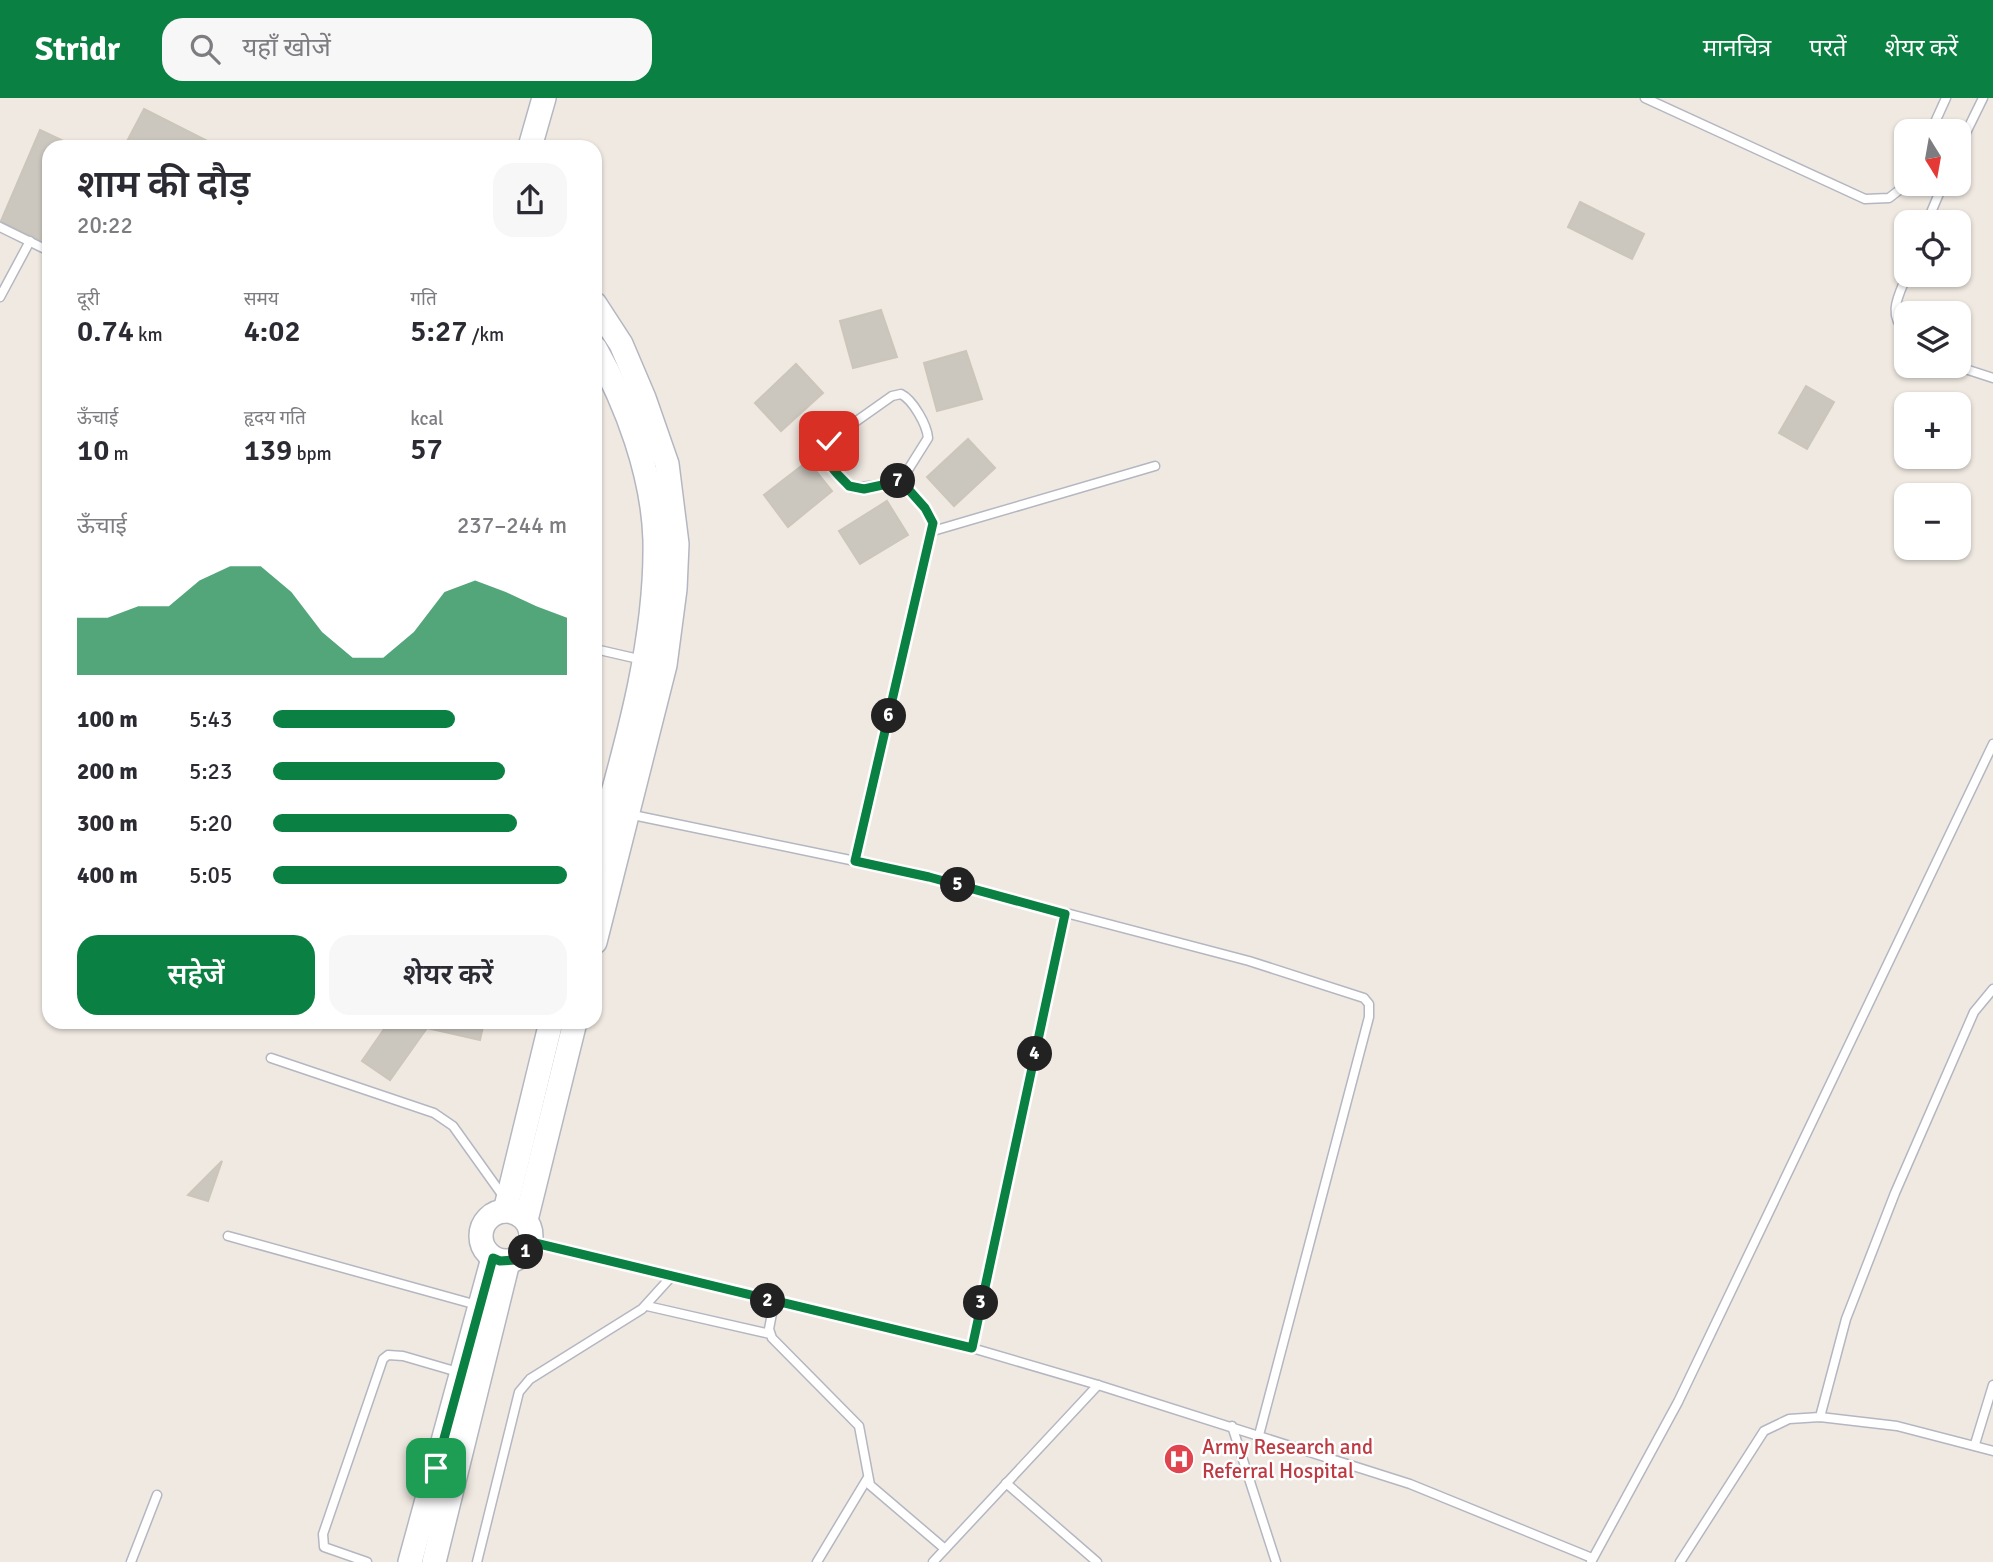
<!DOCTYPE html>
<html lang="hi">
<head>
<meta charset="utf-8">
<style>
  :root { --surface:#fff; --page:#f7f7f7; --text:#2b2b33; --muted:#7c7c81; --accent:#0b8043 }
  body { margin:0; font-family:Signika,"Noto Sans Devanagari",sans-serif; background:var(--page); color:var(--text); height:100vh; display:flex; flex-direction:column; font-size:26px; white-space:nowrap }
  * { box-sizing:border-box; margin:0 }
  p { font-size:23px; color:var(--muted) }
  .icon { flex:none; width:38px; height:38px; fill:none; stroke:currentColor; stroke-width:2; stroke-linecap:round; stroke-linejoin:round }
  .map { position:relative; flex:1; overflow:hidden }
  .panel { position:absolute; left:42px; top:42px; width:560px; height:889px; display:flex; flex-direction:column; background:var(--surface); border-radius:21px; box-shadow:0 2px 5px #0004 }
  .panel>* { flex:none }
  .needle { width:46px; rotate:169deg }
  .buttons { position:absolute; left:1894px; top:21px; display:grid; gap:14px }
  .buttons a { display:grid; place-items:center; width:77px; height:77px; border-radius:14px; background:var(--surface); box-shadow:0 2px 5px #0004; font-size:35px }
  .pin { position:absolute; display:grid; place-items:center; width:60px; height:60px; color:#fff; margin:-30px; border-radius:14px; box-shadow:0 4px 10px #0006 }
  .km { position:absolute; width:35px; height:35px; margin:-18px; border-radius:50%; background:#222; color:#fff; font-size:19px; line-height:35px; text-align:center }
  .round { display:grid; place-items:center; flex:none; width:74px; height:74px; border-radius:21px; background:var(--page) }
  .overview { display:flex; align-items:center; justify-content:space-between; height:119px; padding:0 35px }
  h1 { font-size:38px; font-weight:600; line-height:52px }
  .figures { display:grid; grid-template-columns:repeat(3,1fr); gap:10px; height:119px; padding:7px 35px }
  .figures div { display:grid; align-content:center }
  .figures b { font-size:30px; font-weight:600 }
  .figures small { font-size:19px; font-weight:400 }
  .figures p { font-size:19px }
  .chart { height:196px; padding:14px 35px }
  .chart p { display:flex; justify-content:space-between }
  .chart svg { width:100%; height:126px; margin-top:7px; fill:var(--accent); opacity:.7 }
  .cta { display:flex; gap:14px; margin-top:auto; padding:14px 35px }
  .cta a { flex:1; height:80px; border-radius:21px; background:var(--accent); color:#fff; font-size:28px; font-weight:600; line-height:80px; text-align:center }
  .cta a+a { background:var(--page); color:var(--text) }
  ul { padding:0 35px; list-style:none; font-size:23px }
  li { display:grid; grid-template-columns:112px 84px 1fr; align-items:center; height:52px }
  li i { height:18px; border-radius:9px; background:var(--accent) }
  header { display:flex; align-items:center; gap:42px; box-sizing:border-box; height:98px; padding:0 35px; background:var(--accent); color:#fff }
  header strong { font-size:33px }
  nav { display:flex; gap:38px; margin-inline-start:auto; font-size:24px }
  .search { width:490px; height:63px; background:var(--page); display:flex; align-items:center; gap:18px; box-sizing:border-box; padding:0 24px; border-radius:21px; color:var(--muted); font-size:26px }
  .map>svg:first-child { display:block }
  .building { fill:#cbc7bf; stroke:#cbc5ba; stroke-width:2 }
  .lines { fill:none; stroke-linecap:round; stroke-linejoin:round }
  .service-casing { stroke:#b4b7c1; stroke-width:11 }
  .secondary-casing { stroke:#b4b7c1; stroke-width:26 }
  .service { stroke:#fff; stroke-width:8 }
  .secondary { stroke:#fff; stroke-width:23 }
  .route-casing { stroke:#fff; stroke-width:14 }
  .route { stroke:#0b8043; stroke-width:9 }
  .labels { text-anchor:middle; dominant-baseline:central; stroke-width:5; stroke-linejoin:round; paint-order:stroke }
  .health-label { font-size:21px; fill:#be3a42; stroke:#fff; text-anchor:start }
</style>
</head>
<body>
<header>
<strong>Stridr</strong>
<div class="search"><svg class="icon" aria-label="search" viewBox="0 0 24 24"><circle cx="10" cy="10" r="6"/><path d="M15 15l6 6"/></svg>यहाँ खोजें</div>
<nav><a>मानचित्र</a><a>परतें</a><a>शेयर करें</a></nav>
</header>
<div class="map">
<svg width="1993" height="1464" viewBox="0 0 1993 1464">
  <rect width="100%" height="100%" fill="#efe9e1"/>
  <g class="building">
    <polygon points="144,11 219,49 124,49"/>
    <polygon points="40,32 76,49 49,49 49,146 1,123"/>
    <polygon points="1580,104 1644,136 1632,161 1568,129"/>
    <polygon points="881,212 897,259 853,270 840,223"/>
    <polygon points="966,253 982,301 937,313 924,265"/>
    <polygon points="796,266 823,295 781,333 755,305"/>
    <polygon points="1806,288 1834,304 1807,351 1779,335"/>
    <polygon points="968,341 995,370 954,408 927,379"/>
    <polygon points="808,363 832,393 788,429 764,397"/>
    <polygon points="887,403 908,437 860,466 839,433"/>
    <polygon points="389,924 484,924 480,942 427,930 390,982 362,963"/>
    <polygon points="222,1063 208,1103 188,1097"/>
  </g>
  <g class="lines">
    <g class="service-casing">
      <g id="service">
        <polyline points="1645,0 1865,101 1889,100 1907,86"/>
        <polyline points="1931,33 1946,0"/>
        <polyline points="1958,51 1983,0"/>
        <polyline points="1927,124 1943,86"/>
        <polyline points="0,129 49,153"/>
        <polyline points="0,199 30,143"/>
        <path d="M1906,235c-19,-19 -8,-36 1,-58"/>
        <polyline points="1956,268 1993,280"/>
        <polyline points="933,433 1155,368"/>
        <polyline points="595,551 643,562"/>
        <path d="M628,716l227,47 78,-338 -8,-15 -22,-26 -51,6 -21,-21 -6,-16 9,-14 58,-41 9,-2c12,6 26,31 27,44l-27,43"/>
        <polyline points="855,763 929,779 1249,863 1364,900 1369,906 1369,919 1259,1337"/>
        <polyline points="271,960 434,1015 453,1028 503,1098"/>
        <polyline points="228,1138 477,1207"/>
        <polyline points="531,1144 972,1250 1098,1287 1410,1386 1592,1460"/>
        <polyline points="774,1205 769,1231 772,1240 859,1328 870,1387 945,1451"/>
        <polyline points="647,1208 770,1236"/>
        <polyline points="972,1250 1065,816"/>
        <polyline points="1820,1319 1846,1221 1895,1095 1974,914 1993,891"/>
        <polyline points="1232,1328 1276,1464"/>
        <polyline points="1975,1346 1993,1287"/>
        <polyline points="1006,1385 1097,1464"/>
        <polyline points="131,1464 157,1397"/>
        <polyline points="367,1464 324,1449 323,1436 383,1261 388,1257 403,1258 458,1274"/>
        <polyline points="477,1464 519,1294 530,1281 642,1211 671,1179"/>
        <polyline points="817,1464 867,1381"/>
        <polyline points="933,1464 1098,1287"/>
        <polyline points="1591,1464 1678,1304 1993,646"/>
        <polyline points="1680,1464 1764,1333 1789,1321 1820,1319 1897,1328 1993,1353"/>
      </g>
    </g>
    <g class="secondary-casing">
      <g id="secondary">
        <polyline points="530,49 544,0"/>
        <polyline points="595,206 621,246 644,300 667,366 677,446 675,491 665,567 595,844"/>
        <path d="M595,250c32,56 58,127 60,192 2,107 -32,216 -60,318"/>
        <polyline points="505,1113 551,924"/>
        <circle cx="506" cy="1138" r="25"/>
        <polyline points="526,1122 575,924"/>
        <polyline points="410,1464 493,1160"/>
        <polyline points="434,1464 508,1164"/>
      </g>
    </g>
    <use href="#service" class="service"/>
    <use href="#secondary" class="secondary"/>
  </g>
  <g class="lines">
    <g class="route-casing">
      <path id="route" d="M436,1370l57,-210 7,3 16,-1 15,-18 441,106 93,-434 -136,-37 -74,-16 78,-338 -8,-15 -24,-27 -37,8 -15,-3c-12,-13 -30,-26 -20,-45"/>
    </g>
    <use href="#route" class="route"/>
  </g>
  <defs>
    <g id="hospital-disc" transform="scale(1.575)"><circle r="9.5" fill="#e0444e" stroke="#fff"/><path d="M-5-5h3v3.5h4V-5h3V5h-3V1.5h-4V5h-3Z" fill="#fff"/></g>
  </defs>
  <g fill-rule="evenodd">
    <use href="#hospital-disc" x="1179" y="1361"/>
  </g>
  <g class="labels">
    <g class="health-label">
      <text x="1202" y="1349">Army Research and<tspan x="1202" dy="24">Referral Hospital</tspan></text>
    </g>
  </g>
</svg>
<div class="buttons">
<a><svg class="needle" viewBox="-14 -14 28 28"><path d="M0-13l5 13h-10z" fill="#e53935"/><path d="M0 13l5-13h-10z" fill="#7c7c81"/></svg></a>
<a><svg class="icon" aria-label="locate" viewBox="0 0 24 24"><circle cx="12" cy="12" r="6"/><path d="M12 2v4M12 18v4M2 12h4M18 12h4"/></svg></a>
<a><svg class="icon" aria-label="layers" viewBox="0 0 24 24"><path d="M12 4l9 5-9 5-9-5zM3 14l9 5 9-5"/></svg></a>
<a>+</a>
<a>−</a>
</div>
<div class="pin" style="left:436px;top:1370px;background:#1e9e55"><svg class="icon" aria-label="arrive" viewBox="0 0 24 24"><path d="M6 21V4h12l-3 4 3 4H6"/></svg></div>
<div class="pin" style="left:829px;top:343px;background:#d93025"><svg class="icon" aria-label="check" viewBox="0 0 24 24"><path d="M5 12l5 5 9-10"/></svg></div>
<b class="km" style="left:526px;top:1154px">1</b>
<b class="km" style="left:768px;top:1203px">2</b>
<b class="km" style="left:981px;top:1205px">3</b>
<b class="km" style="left:1035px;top:956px">4</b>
<b class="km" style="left:958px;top:787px">5</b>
<b class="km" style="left:889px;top:618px">6</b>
<b class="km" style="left:898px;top:383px">7</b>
<section class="panel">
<div class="overview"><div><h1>शाम की दौड़</h1><p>20:22</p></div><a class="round"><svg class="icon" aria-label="share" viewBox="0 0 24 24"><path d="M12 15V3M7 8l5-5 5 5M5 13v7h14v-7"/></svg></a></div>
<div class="figures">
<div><p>दूरी</p><b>0.74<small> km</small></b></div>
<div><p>समय</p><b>4:02</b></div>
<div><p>गति</p><b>5:27<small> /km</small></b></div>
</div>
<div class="figures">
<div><p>ऊँचाई</p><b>10<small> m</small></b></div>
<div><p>हृदय गति</p><b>139<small> bpm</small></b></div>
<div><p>kcal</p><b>57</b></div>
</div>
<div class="chart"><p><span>ऊँचाई</span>237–244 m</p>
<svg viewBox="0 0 160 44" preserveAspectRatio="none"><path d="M0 44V24L10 24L20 20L30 20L40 11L50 6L60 6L70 15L80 29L90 38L100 38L110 29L120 15L130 11L140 15L150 20L160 24V44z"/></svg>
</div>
<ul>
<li><b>100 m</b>5:43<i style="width:62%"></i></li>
<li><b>200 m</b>5:23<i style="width:79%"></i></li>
<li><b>300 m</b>5:20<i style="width:83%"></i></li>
<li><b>400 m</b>5:05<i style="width:100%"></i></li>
</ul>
<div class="cta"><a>सहेजें</a><a>शेयर करें</a></div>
</section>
</div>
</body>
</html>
